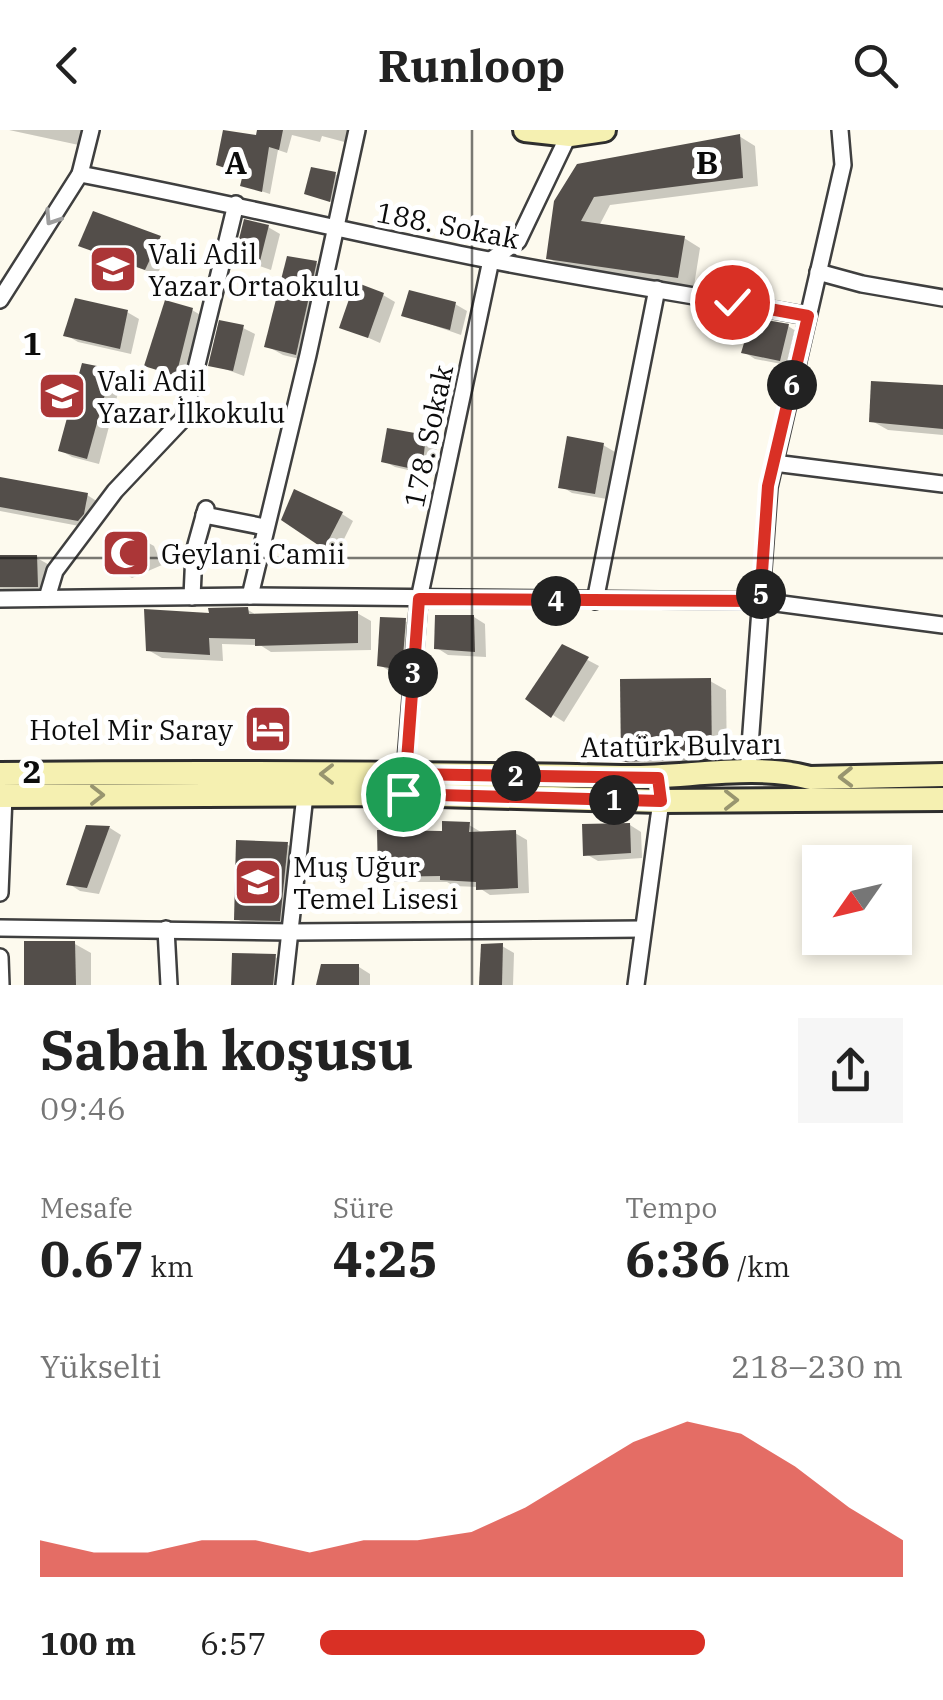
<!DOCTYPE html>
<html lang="tr">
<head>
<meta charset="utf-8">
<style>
  :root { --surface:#fff; --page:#f6f6f6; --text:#222; --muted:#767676; --accent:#d93025 }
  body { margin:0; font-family:"IBM Plex Serif",serif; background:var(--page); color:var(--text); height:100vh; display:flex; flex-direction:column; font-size:38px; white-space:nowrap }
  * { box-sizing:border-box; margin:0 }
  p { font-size:32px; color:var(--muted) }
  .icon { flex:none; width:55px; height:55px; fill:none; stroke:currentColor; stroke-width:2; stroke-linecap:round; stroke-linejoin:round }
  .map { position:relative; height:855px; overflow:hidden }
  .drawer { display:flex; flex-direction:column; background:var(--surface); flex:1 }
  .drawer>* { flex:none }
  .needle { width:65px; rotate:236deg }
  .controls { position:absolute; left:802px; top:715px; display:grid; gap:20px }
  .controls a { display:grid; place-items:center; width:110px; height:110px; border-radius:0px; background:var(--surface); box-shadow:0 5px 15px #0003; font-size:50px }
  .pin { position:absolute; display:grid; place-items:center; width:85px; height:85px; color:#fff; margin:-42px; border:5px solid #fff; border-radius:50%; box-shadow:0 2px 10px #0007 }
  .km { position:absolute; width:50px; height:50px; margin:-25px; border-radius:50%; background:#222; color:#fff; font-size:28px; line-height:50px; text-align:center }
  .round { display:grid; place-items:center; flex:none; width:105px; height:105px; border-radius:0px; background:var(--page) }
  .summary { display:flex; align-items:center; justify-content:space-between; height:170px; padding:0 40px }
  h1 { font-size:55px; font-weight:800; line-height:75px }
  .figures { display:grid; grid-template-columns:repeat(3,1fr); gap:15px; height:170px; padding:10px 40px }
  .figures div { display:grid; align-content:center }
  .figures b { font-size:50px; font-weight:800 }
  .figures small { font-size:28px; font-weight:400 }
  .figures p { font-size:28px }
  .chart { height:280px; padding:20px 40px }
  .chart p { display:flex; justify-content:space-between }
  .chart svg { width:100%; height:180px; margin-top:10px; fill:var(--accent); opacity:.7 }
  ul { padding:0 40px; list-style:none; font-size:32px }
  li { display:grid; grid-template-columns:160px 120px 1fr; align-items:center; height:75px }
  li i { height:25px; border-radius:12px; background:var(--accent) }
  header { display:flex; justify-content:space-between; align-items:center; height:130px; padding:0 40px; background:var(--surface); font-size:45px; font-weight:800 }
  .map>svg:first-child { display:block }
  .shadow { fill:#0003 }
  .building { fill:#534e4a }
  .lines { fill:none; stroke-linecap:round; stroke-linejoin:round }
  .street-casing { stroke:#3f3f3f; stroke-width:20 }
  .secondary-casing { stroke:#2e2e2e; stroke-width:28 }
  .street { stroke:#fff; stroke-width:15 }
  .secondary { stroke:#f5f0b1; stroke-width:22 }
  .oneway { stroke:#9e9e9e }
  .oneway2 { stroke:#98956f }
  .route-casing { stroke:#fff; stroke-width:20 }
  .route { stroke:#d93025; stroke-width:12 }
  .grid { fill:none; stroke:#0c0c0c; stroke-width:2.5; stroke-opacity:0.55 }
  .labels { text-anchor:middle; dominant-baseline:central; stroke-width:10; stroke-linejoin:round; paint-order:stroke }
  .street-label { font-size:28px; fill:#0c0c0c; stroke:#fff }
  .poi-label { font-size:28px; fill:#0c0c0c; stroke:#fff; text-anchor:start }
  .grid-label { font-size:32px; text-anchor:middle; font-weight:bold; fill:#0c0c0c; stroke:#fff; stroke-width:10; stroke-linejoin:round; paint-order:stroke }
</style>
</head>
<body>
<header><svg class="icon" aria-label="back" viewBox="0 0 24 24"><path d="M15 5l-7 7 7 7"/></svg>Runloop<svg class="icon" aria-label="search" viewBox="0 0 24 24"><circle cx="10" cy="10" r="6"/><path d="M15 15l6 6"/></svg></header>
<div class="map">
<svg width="943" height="855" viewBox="0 0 943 855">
  <rect width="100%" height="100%" fill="#fdfaee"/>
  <g class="shadow">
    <polygon points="9,0 92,0 88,17"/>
    <polygon points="259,0 356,0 352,14 322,6 320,12 292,5 287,23 278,20 270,64 243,55"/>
    <polygon points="739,6 755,16 758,56 610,75 599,96 684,108 700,118 694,156 564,137 548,128 556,72"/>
    <polygon points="335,44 347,51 342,76 307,63"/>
    <polygon points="268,97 280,104 271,140 237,128"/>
    <polygon points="160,109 171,115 157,145 81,115"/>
    <polygon points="316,133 332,142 312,232 283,225 267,216"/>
    <polygon points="383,165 395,172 380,213 342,196"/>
    <polygon points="455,174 467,181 461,205 404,185"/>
    <polygon points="192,180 204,187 188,250 147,234"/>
    <polygon points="127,182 139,189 131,224 78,212 66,205"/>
    <polygon points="788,196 799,203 792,236 755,229 744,222 754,221"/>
    <polygon points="243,198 255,204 244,246 211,234"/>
    <polygon points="111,242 122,248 99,334 72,327 60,320"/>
    <polygon points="943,257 943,305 888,300 872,291"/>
    <polygon points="426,307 437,314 434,346 395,337 384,331"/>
    <polygon points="603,315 615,322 607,369 572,363 561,356"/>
    <polygon points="0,349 87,365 103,375 95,399 0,381"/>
    <polygon points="342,384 353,391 337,423 284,389"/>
    <polygon points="138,407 154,416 162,435 132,448 116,439"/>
    <polygon points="0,428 37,428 53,437 53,465 0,465"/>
    <polygon points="248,480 258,486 357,483 371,491 371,520 271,522 260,515 222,514 223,531 162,528 148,520 212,486"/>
    <polygon points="474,487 485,494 486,527 448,525 437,518"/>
    <polygon points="405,491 417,497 413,545 391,542 380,535"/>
    <polygon points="563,517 599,536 564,592 553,585"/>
    <polygon points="710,551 726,560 727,635 640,640 624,631"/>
    <polygon points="469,695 481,702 515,703 527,710 529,763 490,765 478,757 454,756 447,752 392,752 381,745 444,703"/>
    <polygon points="630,695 641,702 642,728 598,731 586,724"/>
    <polygon points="88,697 110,698 121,705 99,764 80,761 69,754"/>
    <polygon points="239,713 288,715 304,724 295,798 253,798 237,789"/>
    <polygon points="75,814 91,823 91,855 27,855"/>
    <polygon points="502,816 514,823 513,855 482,855"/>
    <polygon points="275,827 287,833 285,855 234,855"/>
    <polygon points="359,837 370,844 370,855 319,855"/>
  </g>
  <g class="building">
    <polygon points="223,0 256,5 257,0 283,0 279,20 269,17 262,62 240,56 243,44 216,35"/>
    <polygon points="740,4 743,48 594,67 581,91 685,106 678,148 546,129 554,71 577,34"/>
    <polygon points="311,37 336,42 330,72 304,64"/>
    <polygon points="93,81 161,106 145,140 78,116"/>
    <polygon points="244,89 269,95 259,135 234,129"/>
    <polygon points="287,126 317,131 296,225 264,217"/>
    <polygon points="355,152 384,163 368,208 339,198"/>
    <polygon points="409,160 456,172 450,200 401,186"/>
    <polygon points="75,168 128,180 120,219 63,206"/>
    <polygon points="165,170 193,178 176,246 144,236"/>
    <polygon points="725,183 789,194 780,231 741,223 744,213 720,203"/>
    <polygon points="219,190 244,195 233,241 208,236"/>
    <polygon points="82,233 112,239 87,329 58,321"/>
    <polygon points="871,251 943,255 943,299 869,292"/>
    <polygon points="387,298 426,305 422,341 381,332"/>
    <polygon points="567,306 604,313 595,364 558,358"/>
    <polygon points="0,347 88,363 84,384 78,391 0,377"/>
    <polygon points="294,359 343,382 324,419 281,390"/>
    <polygon points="139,404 148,426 114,441 104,419"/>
    <polygon points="0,425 37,425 38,457 0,457"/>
    <polygon points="248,477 249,484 358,481 358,513 255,516 255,509 209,508 210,525 146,521 144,479 209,483 208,478"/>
    <polygon points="435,485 474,485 475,522 434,519"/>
    <polygon points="380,487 406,488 402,540 377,536"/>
    <polygon points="562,514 589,527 551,588 525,569"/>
    <polygon points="711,548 712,628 621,632 620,549"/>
    <polygon points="442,691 470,692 469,702 516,700 518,758 476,760 476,752 440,750 440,746 378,747 377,700 442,701"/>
    <polygon points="630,693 631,723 583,726 582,694"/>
    <polygon points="86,695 110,696 87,758 66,755"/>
    <polygon points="236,710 288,712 280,791 234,790"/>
    <polygon points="24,811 75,811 76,855 24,855"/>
    <polygon points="503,813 502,855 479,855 481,814"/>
    <polygon points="232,823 276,824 273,855 231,855"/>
    <polygon points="321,834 359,834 359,855 316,855"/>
  </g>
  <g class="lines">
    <g class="street-casing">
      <g id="street">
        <path d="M80,44c135,26 269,58 404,85 107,21 216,37 324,57"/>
        <polyline points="818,142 862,154 943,168"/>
        <polyline points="0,170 80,44 91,0"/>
        <polyline points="774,333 943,354"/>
        <polyline points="204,385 265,397"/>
        <polyline points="250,466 308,225 357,0"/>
        <polyline points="192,467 194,422 206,379"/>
        <polyline points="47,468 55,441 115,361 184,288 236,74"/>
        <polyline points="0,469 250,466 760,471 943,495"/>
        <polyline points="595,471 657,159"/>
        <polyline points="405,643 419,469 491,130 518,111 571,0"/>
        <polyline points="748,643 769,357 843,35 840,0"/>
        <polyline points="0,763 4,666"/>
        <polyline points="0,798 292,802 643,799"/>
        <polyline points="166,799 169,855"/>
        <polyline points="0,827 1,855"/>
        <polyline points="284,855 305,665"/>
        <polyline points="636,855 661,671 658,648"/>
      </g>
    </g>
    <g class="secondary-casing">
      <g id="secondary">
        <polyline points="525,0 570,5 604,0"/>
        <path d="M0,644c207,-2 414,-1 621,3 59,2 133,-15 189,1l133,-3"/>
        <polyline points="0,666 403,664 661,671 943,669"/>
      </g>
    </g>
    <use href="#street" class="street"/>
    <use href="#secondary" class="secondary"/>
  </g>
  <defs><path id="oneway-chevron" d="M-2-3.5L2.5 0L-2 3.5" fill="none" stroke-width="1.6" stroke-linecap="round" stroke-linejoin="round" transform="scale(2.5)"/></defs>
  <use class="oneway" href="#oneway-chevron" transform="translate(52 88) rotate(123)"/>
  <g class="oneway2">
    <use href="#oneway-chevron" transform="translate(327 644) rotate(180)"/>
    <use href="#oneway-chevron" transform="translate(846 647) rotate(179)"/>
    <use href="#oneway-chevron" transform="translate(97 665)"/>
    <use href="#oneway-chevron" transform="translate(731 670)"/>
  </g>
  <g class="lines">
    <g class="route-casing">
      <polyline id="route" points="403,664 661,671 658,648 406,644 419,469 760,471 768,356 808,186 732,172"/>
    </g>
    <use href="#route" class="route"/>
  </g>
  <path class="grid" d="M472,0v855M0,428h943"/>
  <defs>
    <g id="school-square" transform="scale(2.5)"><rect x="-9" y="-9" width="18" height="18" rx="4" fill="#ab3637" stroke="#fff"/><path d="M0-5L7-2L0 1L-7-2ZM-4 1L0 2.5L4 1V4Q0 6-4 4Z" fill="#fff"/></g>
    <g id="mosque-square" transform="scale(2.5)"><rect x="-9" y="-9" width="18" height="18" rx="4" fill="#ab3637" stroke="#fff"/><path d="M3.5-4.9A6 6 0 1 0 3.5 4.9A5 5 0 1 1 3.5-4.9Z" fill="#fff"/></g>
    <g id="hotel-square" transform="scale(2.5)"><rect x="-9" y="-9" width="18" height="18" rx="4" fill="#ab3637" stroke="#fff"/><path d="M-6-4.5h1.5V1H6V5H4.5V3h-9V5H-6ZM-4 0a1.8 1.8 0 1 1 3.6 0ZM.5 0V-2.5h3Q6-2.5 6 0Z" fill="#fff"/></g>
  </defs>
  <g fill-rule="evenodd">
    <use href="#school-square" x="113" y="139"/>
    <use href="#school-square" x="62" y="266"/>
    <use href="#mosque-square" x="126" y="423"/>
    <use href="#hotel-square" x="268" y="599"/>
    <use href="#school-square" x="258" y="752"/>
  </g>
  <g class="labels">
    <g class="street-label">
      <text transform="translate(448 95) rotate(11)">188. Sokak</text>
      <text transform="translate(428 306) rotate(-78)">178. Sokak</text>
      <text transform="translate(681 615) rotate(-1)">Atatürk Bulvarı</text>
    </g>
    <g class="poi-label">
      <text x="148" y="123">Vali Adil<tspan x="148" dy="32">Yazar Ortaokulu</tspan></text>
      <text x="97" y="250">Vali Adil<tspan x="97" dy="32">Yazar İlkokulu</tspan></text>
      <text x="161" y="423">Geylani Camii</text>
      <text x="233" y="599" text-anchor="end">Hotel Mir Saray</text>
      <text x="293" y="736">Muş Uğur<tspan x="293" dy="32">Temel Lisesi</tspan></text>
    </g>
  </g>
  <g class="grid-label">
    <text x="236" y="44">A</text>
    <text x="707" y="44">B</text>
    <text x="32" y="225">1</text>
    <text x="32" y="653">2</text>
  </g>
</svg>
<div class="controls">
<a><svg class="needle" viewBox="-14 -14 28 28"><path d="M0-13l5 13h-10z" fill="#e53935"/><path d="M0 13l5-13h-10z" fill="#767676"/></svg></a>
</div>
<div class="pin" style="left:403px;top:664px;background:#1e9e55"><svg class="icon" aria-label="arrive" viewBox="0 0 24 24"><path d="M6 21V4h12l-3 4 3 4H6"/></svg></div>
<div class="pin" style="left:732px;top:172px;background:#d93025"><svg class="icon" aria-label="check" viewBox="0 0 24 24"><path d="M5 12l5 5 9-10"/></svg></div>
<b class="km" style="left:614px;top:670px">1</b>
<b class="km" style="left:516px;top:646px">2</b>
<b class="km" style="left:413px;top:543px">3</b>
<b class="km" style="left:556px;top:471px">4</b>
<b class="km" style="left:761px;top:464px">5</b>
<b class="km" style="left:792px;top:255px">6</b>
</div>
<section class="drawer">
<div class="summary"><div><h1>Sabah koşusu</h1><p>09:46</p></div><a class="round"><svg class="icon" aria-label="share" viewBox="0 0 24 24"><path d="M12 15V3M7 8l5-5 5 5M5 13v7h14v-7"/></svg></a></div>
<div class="figures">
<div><p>Mesafe</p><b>0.67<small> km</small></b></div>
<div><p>Süre</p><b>4:25</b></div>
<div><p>Tempo</p><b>6:36<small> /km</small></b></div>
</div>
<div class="chart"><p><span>Yükselti</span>218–230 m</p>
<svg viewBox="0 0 160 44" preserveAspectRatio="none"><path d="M0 44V35L10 38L20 38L30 35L40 35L50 38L60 35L70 35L80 33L90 27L100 19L110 11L120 6L130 9L140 17L150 27L160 35V44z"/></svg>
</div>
<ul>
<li><b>100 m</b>6:57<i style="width:66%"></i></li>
</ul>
</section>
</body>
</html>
